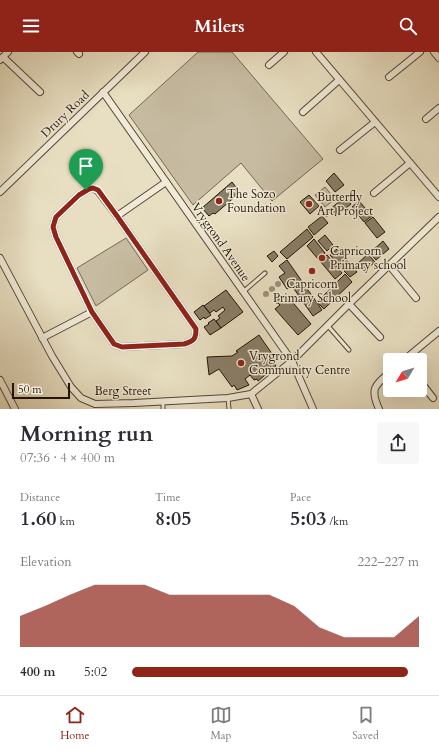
<!DOCTYPE html>
<html lang="en">
<head>
<meta charset="utf-8">
<style>
  :root { --surface:#fff; --page:#f7f7f7; --text:#2b2b33; --muted:#7c7c81; --line:#e1e1e2; --accent:#8f2418 }
  body { margin:0; font-family:Cardo,serif; background:var(--page); color:var(--text); height:100vh; display:flex; flex-direction:column; font-size:15px; white-space:nowrap }
  * { box-sizing:border-box; margin:0 }
  p { font-size:13px; color:var(--muted) }
  .icon { flex:none; width:22px; height:22px; fill:none; stroke:currentColor; stroke-width:2; stroke-linecap:round; stroke-linejoin:round }
  .map { position:relative; height:357px; overflow:hidden }
  .details { display:flex; flex-direction:column; background:var(--surface); flex:1 }
  .details>* { flex:none }
  .needle { width:26px; rotate:232deg }
  .tools { position:absolute; left:383px; top:301px; display:grid; gap:8px }
  .tools a { display:grid; place-items:center; width:44px; height:44px; border-radius:4px; background:var(--surface); box-shadow:0 4px 16px #0002; font-size:20px }
  .scale { position:absolute; left:12px; bottom:10px; width:58px; box-sizing:border-box; padding-left:4px; border:2px solid #231406; border-top:0; font-size:11px; line-height:14px; white-space:nowrap; color:#231406; -webkit-text-stroke:3px #f0ead7; paint-order:stroke }
  .pin { position:absolute; display:grid; place-items:center; width:34px; height:34px; color:#fff; margin:-41px -17px; border-radius:50% 50% 50% 0; rotate:-45deg; box-shadow:0 0 4px #0007 }
  .pin .icon { rotate:45deg }
  .round { display:grid; place-items:center; flex:none; width:42px; height:42px; border-radius:4px; background:var(--page) }
  .head { display:flex; align-items:center; justify-content:space-between; height:68px; padding:0 20px }
  h1 { font-size:22px; font-weight:700; line-height:30px }
  .metrics { display:grid; grid-template-columns:repeat(3,1fr); gap:6px; height:68px; padding:4px 20px }
  .metrics div { display:grid; align-content:center }
  .metrics b { font-size:20px; font-weight:700 }
  .metrics small { font-size:11px; font-weight:400 }
  .metrics p { font-size:11px }
  .chart { height:112px; padding:8px 20px }
  .chart p { display:flex; justify-content:space-between }
  .chart svg { width:100%; height:72px; margin-top:4px; fill:var(--accent); opacity:.7 }
  ul { padding:0 20px; list-style:none; font-size:13px }
  li { display:grid; grid-template-columns:64px 48px 1fr; align-items:center; height:30px }
  li i { height:10px; border-radius:5px; background:var(--accent) }
  header { display:flex; justify-content:space-between; align-items:center; height:52px; padding:0 20px; background:var(--accent); color:#fff; font-size:18px; font-weight:700 }
  .menu { display:flex; justify-content:space-around; align-items:center; height:56px; border-top:1px solid var(--line); background:var(--surface); font-size:11px; color:var(--muted) }
  .menu a { display:grid; justify-items:center; gap:2px }
  .menu .active { color:var(--accent) }
  .map>svg:first-child { display:block }
  .green { fill:#c7bca2; stroke:#756854 }
  .building { fill:#897e68; stroke:#231406 }
  .lines { fill:none; stroke-linecap:round; stroke-linejoin:round }
  .lane-casing { stroke:#544735; stroke-width:5 }
  .street-casing { stroke:#544735; stroke-width:8 }
  .lane { stroke:#f0ead7; stroke-width:3 }
  .street { stroke:#f0ead7; stroke-width:6 }
  .tree { fill:#9b9079 }
  .route-casing { stroke:#fff; stroke-width:8 }
  .route { stroke:#8f2418; stroke-width:5 }
  .poi-dot { fill:#8f2418; stroke:#f0ead7; stroke-width:1.5 }
  .labels { text-anchor:middle; dominant-baseline:central; stroke-width:3; stroke-linejoin:round; paint-order:stroke }
  .street-label { font-size:12px; fill:#231406; stroke:#f0ead7 }
  .poi-label { font-size:12px; fill:#231406; stroke:#f0ead7; text-anchor:start }
</style>
</head>
<body>
<header><svg class="icon" aria-label="menu" viewBox="0 0 24 24"><path d="M4 6h16M4 12h16M4 18h16"/></svg>Milers<svg class="icon" aria-label="search" viewBox="0 0 24 24"><circle cx="10" cy="10" r="6"/><path d="M15 15l6 6"/></svg></header>
<div class="map">
<svg width="439" height="357" viewBox="0 0 439 357">
  <rect width="100%" height="100%" fill="#e8dfc2"/>
  <filter id="stains"><feTurbulence type="fractalNoise" baseFrequency=".005" numOctaves="4"/><feColorMatrix values="0 0 0 0 .2 0 0 0 0 .09 0 0 0 0 .02 0 0 0 .5 -.17"/></filter>
  <radialGradient id="worn" r=".72"><stop offset=".6" stop-color="#630" stop-opacity="0"/><stop offset="1" stop-color="#630" stop-opacity=".3"/></radialGradient>
  <g class="green">
    <polygon points="198,0 232,0 323,107 272,149 241,111 193,153 129,63"/>
    <polygon points="325,135 335,147 325,155 315,143"/>
    <polygon points="126,186 148,218 96,254 77,216"/>
  </g>
  <g class="building">
    <polygon points="334,121 344,133 335,140 326,129"/>
    <polygon points="232,130 239,139 235,142 237,143 215,162 213,161 209,164 202,156"/>
    <polygon points="309,143 319,154 310,162 300,150"/>
    <polygon points="345,145 351,152 336,164 330,157"/>
    <polygon points="359,149 372,164 364,170 352,155"/>
    <polygon points="329,158 332,161 326,165 324,162"/>
    <polygon points="322,164 328,171 314,183 308,175"/>
    <polygon points="373,165 385,180 377,186 365,171"/>
    <polygon points="307,177 313,185 287,207 280,200"/>
    <polygon points="325,183 333,193 327,199 318,189"/>
    <polygon points="314,187 325,201 318,207 307,194"/>
    <polygon points="383,189 389,197 376,208 370,201"/>
    <polygon points="337,197 349,211 342,217 330,203"/>
    <polygon points="274,199 278,204 272,210 267,204"/>
    <polygon points="368,202 375,210 364,219 357,212"/>
    <polygon points="327,203 342,221 335,227 320,209"/>
    <polygon points="287,208 322,258 313,264 292,234 287,237 279,225 285,221 279,214"/>
    <polygon points="351,213 357,220 350,225 344,219"/>
    <polygon points="345,222 352,230 324,257 317,250"/>
    <polygon points="226,238 243,260 221,276 216,269 220,266 218,264 225,258 223,255 216,260 214,258 210,261 204,254"/>
    <polygon points="281,245 283,248 282,249 283,250 289,246 311,272 298,283 275,257 280,253 278,251 277,252 275,250"/>
    <polygon points="203,253 211,263 205,267 204,265 200,268 194,260"/>
    <polygon points="214,267 221,276 210,283 204,275 209,272 208,271"/>
    <polygon points="259,283 275,306 272,308 276,314 258,329 257,327 254,328 250,323 245,327 249,333 237,338 234,333 232,335 219,317 209,323 207,305 232,304 238,300 236,299"/>
  </g>
  <g class="lines">
    <g class="lane-casing">
      <g id="lane">
        <polyline points="243,240 265,221"/>
        <polyline points="328,274 349,298"/>
        <polyline points="228,346 229,357"/>
        <polyline points="163,350 163,357"/>
      </g>
    </g>
    <g class="street-casing">
      <g id="street">
        <polyline points="77,0 79,2"/>
        <polyline points="316,0 439,145"/>
        <polyline points="434,0 439,6"/>
        <polyline points="3,5 40,40"/>
        <polyline points="0,8 8,0"/>
        <polyline points="269,13 284,0"/>
        <polyline points="389,25 420,0"/>
        <polyline points="103,40 292,309 313,357"/>
        <polyline points="303,60 339,28"/>
        <polyline points="426,67 439,56"/>
        <polyline points="340,98 375,70"/>
        <path d="M93,136l5,3 19,25 79,113c0,10 -2,12 -12,15l-62,3 -8,-3 -2,-3 -20,-29 -36,-75 -3,-10 3,-10 23,-22 10,-6z"/>
        <polyline points="0,140 145,0"/>
        <polyline points="374,141 410,111"/>
        <polyline points="117,164 166,130"/>
        <polyline points="0,206 52,304 71,335 81,346 95,352 134,351 228,346 251,342 292,309 349,252 439,165"/>
        <polyline points="389,213 416,246"/>
        <polyline points="349,252 380,285"/>
        <polyline points="42,286 92,260"/>
        <polyline points="404,308 439,279"/>
        <polyline points="0,328 15,357"/>
        <polyline points="420,329 433,346"/>
        <polyline points="251,342 258,357"/>
        <path d="M379,357c-9,-20 -5,-23 11,-37"/>
      </g>
    </g>
    <use href="#lane" class="lane"/>
    <use href="#street" class="street"/>
  </g>
  <g class="tree">
    <circle cx="278" cy="232" r="3"/>
    <circle cx="272" cy="237" r="3"/>
    <circle cx="266" cy="242" r="3"/>
  </g>
  <g class="lines">
    <g class="route-casing">
      <path id="route" d="M93,136l5,2 19,26 79,113c0,10 -2,12 -12,15l-62,3 -8,-3 -2,-3 -20,-29 -36,-75 -3,-10 3,-10 23,-22 10,-6z"/>
    </g>
    <use href="#route" class="route"/>
  </g>
  <g class="poi-dot">
    <circle cx="219" cy="149" r="4"/>
    <circle cx="309" cy="152" r="4"/>
    <circle cx="322" cy="206" r="4"/>
    <circle cx="312" cy="219" r="4"/>
    <circle cx="241" cy="311" r="4"/>
  </g>
  <g class="labels">
    <g class="street-label">
      <text transform="translate(65 62) rotate(-44)">Drury Road</text>
      <text transform="translate(221 190) rotate(55)">Vrygrond Avenue</text>
      <text x="123" y="339">Berg Street</text>
    </g>
    <g class="poi-label">
      <text x="227" y="142">The Sozo<tspan x="227" dy="14">Foundation</tspan></text>
      <text x="317" y="145">Butterfly<tspan x="317" dy="14">Art Project</tspan></text>
      <text x="330" y="199">Capricorn<tspan x="330" dy="14">Primary school</tspan></text>
      <text x="312" y="232" text-anchor="middle">Capricorn<tspan x="312" dy="14">Primary School</tspan></text>
      <text x="249" y="304">Vrygrond<tspan x="249" dy="14">Community Centre</tspan></text>
    </g>
  </g>
  <rect width="100%" height="100%" filter="url(#stains)"/>
  <rect width="100%" height="100%" fill="url(#worn)"/>
</svg>
<div class="tools">
<a><svg class="needle" viewBox="-14 -14 28 28"><path d="M0-13l5 13h-10z" fill="#e53935"/><path d="M0 13l5-13h-10z" fill="#7c7c81"/></svg></a>
</div>
<div class="scale">50 m</div>
<div class="pin" style="left:86px;top:138px;background:#1e9e55"><svg class="icon" aria-label="arrive" viewBox="0 0 24 24"><path d="M6 21V4h12l-3 4 3 4H6"/></svg></div>
</div>
<section class="details">
<div class="head"><div><h1>Morning run</h1><p>07:36 · 4 × 400 m</p></div><a class="round"><svg class="icon" aria-label="share" viewBox="0 0 24 24"><path d="M12 15V3M7 8l5-5 5 5M5 13v7h14v-7"/></svg></a></div>
<div class="metrics">
<div><p>Distance</p><b>1.60<small> km</small></b></div>
<div><p>Time</p><b>8:05</b></div>
<div><p>Pace</p><b>5:03<small> /km</small></b></div>
</div>
<div class="chart"><p><span>Elevation</span>222–227 m</p>
<svg viewBox="0 0 160 44" preserveAspectRatio="none"><path d="M0 44V25L10 19L20 12L30 6L40 6L50 6L60 12L70 12L80 12L90 12L100 12L110 19L120 32L130 38L140 38L150 38L160 25V44z"/></svg>
</div>
<ul>
<li><b>400 m</b>5:02<i style="width:96%"></i></li>
</ul>
</section>
<nav class="menu">
<a class="active"><svg class="icon" aria-label="home" viewBox="0 0 24 24"><path d="M3 11l9-7 9 7M6 9v11h12V9"/></svg>Home</a>
<a><svg class="icon" aria-label="map" viewBox="0 0 24 24"><path d="M3 6l6-2 6 2 6-2v14l-6 2-6-2-6 2zM9 4v14M15 6v14"/></svg>Map</a>
<a><svg class="icon" aria-label="saved" viewBox="0 0 24 24"><path d="M7 4h10v16l-5-4-5 4z"/></svg>Saved</a>
</nav>
</body>
</html>
